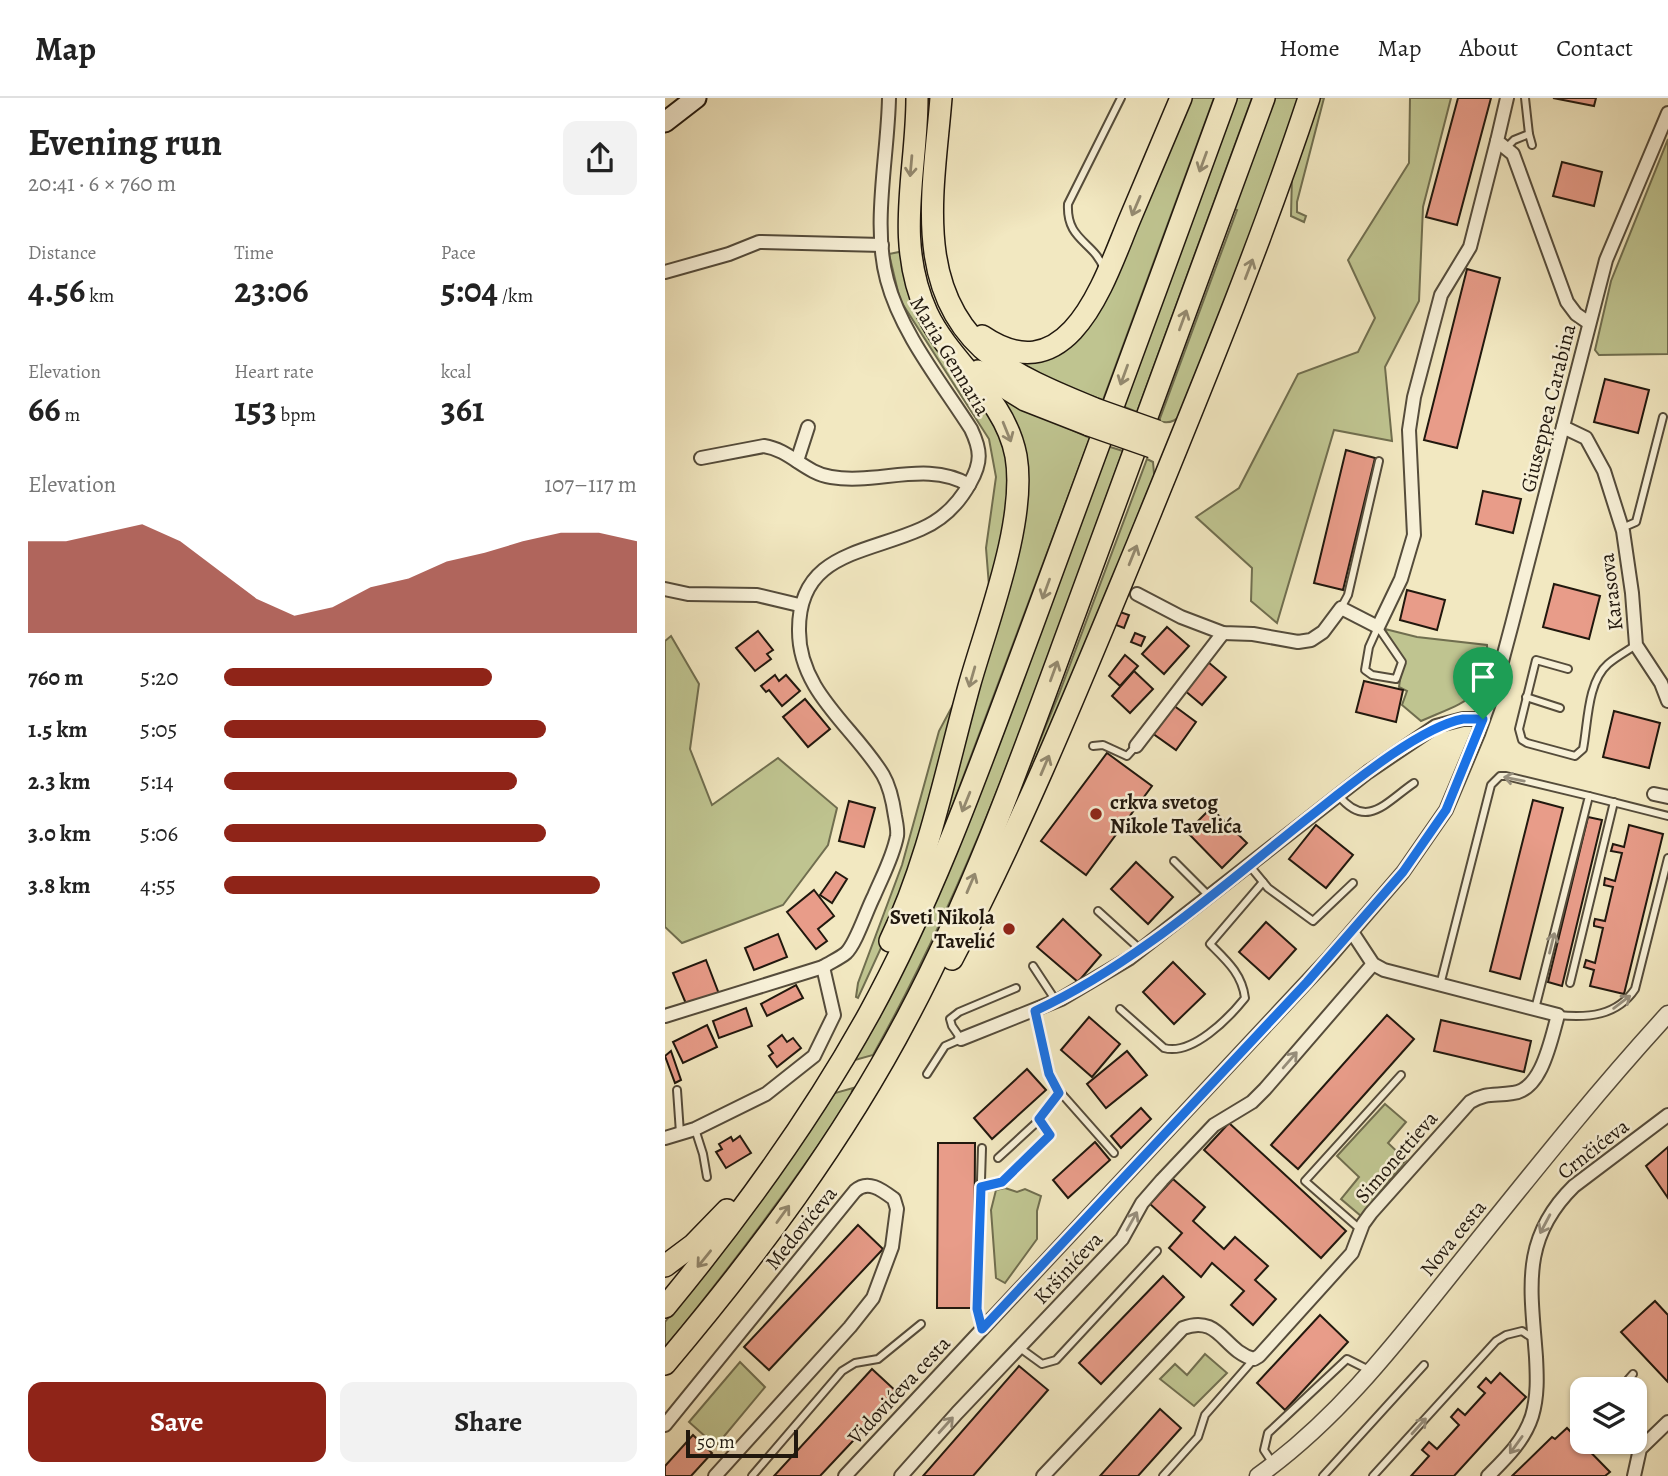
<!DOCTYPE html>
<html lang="en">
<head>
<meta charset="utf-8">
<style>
  :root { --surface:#fff; --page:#f2f2f2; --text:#222; --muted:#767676; --line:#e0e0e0; --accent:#8f2418 }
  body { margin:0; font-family:Alegreya,serif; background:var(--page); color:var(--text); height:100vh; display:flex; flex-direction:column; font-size:26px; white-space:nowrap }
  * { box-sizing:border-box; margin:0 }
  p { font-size:23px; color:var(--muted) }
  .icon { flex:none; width:38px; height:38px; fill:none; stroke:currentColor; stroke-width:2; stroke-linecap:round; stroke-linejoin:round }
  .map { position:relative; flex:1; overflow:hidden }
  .panel { display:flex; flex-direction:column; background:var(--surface); width:665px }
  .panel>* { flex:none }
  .tools { position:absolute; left:905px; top:1279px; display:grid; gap:14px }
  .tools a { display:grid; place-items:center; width:77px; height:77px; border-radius:14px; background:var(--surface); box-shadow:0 2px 5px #0004; font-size:35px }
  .scale { position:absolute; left:21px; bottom:18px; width:112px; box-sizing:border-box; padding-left:7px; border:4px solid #21180e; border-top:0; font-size:19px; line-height:24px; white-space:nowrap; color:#21180e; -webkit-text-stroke:5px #f7f0d7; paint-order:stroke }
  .pin { position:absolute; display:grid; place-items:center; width:60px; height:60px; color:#fff; margin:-72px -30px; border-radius:50% 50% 50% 0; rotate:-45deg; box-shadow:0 0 7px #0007 }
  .pin .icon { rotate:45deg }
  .round { display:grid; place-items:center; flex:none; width:74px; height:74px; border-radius:14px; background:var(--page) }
  .head { display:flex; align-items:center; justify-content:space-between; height:119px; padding:0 28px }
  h1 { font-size:38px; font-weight:600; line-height:52px }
  .metrics { display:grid; grid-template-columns:repeat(3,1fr); gap:10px; height:119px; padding:7px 28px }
  .metrics div { display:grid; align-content:center }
  .metrics b { font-size:35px; font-weight:600 }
  .metrics small { font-size:19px; font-weight:400 }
  .metrics p { font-size:19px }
  .chart { height:196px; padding:14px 28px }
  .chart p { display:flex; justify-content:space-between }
  .chart svg { width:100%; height:126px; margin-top:7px; fill:var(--accent); opacity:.7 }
  .cta { display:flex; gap:14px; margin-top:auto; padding:14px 28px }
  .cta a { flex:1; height:80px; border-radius:14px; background:var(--accent); color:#fff; font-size:28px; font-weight:600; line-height:80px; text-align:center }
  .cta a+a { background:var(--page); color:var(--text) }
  ul { padding:0 28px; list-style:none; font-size:23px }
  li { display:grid; grid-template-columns:112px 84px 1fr; align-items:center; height:52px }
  li i { height:18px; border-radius:9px; background:var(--accent) }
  header { display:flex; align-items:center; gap:42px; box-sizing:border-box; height:98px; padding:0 35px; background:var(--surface); border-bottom:2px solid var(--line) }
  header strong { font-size:33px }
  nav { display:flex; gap:38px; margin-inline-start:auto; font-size:24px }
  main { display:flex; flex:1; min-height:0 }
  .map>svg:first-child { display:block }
  .green { fill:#bfc490; stroke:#706e4f; stroke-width:2 }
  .building { fill:#e89c89; stroke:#21180e; stroke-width:2 }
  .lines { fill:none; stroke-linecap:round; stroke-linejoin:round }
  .service-casing { stroke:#554c3b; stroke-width:10 }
  .minor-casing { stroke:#554c3b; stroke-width:16 }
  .tertiary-casing { stroke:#554c3b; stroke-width:19 }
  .secondary-casing { stroke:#21180e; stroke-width:23 }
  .trunk-casing { stroke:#21180e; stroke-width:24 }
  .service { stroke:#f7f0d7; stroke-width:6 }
  .minor { stroke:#f7f0d7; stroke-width:12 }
  .tertiary { stroke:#f7f0d7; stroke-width:16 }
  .secondary { stroke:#f7f0d7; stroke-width:19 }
  .trunk { stroke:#f2e8c1; stroke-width:21 }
  .trunk-bridge-casing { stroke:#21180e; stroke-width:24; stroke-linecap:butt }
  .trunk-bridge { stroke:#f2e8c1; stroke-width:21 }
  .oneway { stroke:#948a70 }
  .oneway2 { stroke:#978f7d }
  .route-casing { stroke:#fff; stroke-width:14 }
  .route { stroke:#1a73e8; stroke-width:9 }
  .poi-dot { fill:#8f2418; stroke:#f7f0d7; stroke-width:2.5 }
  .labels { text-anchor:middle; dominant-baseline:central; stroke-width:5; stroke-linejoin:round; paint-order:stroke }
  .street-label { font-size:21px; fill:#21180e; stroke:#f7f0d7 }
  .poi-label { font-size:21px; font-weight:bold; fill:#21180e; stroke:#f7f0d7; text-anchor:start }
</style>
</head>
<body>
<header>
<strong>Map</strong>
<nav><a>Home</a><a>Map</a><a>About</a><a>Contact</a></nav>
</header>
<main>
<section class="panel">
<div class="head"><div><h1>Evening run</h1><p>20:41 · 6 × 760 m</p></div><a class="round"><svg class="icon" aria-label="share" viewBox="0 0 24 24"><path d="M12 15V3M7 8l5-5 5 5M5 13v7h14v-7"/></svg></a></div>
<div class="metrics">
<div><p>Distance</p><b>4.56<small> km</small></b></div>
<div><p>Time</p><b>23:06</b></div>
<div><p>Pace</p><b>5:04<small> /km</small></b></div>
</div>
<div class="metrics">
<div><p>Elevation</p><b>66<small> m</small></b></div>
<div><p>Heart rate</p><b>153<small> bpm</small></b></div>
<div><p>kcal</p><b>361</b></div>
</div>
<div class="chart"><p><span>Elevation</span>107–117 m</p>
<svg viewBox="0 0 160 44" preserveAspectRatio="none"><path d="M0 44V12L10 12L20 9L30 6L40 12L50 22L60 32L70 38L80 35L90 28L100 25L110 19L120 16L130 12L140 9L150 9L160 12V44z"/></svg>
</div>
<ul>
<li><b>760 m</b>5:20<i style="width:65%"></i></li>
<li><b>1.5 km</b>5:05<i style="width:78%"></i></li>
<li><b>2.3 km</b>5:14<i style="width:71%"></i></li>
<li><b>3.0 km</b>5:06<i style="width:78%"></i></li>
<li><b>3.8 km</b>4:55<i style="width:91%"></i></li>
</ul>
<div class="cta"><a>Save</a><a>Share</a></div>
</section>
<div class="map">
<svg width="1003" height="1378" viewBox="0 0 1003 1378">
  <rect width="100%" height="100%" fill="#f2e8c1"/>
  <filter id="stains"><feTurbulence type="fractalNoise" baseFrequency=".00286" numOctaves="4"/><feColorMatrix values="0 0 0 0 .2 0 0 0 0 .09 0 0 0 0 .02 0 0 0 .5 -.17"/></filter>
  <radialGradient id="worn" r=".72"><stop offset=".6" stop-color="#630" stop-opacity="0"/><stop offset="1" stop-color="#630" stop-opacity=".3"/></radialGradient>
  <g class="green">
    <path d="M522,0h27l-111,302 -20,-7 -3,2 -58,-31c37,-7 50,-16 72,-47z"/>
    <polygon points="571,0 587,0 472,314 457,308"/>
    <path d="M610,0h27l-117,313c-7,8 -14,14 -26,10l78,-211 -3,-1z"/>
    <polygon points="653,0 659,0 632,104 632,114 641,118 639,124 626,118 627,77"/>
    <polygon points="745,0 786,0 758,109 754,203 720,269 727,343 669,332 612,525 586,503 587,470 531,419 574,390 633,276 693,254 710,220 683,162 744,65"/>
    <polygon points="1003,41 1003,256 934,257 930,252 946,183"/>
    <polygon points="239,153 336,332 346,371 342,424 324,488 321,450 331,379 324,341 235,202 224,156"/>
    <polygon points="337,300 425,340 275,741 271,739 357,421"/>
    <path d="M442,348l16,5c-75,205 -143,413 -250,604l-18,5z"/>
    <polygon points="482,361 488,364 490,387 356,701 353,696 394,596"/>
    <path d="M720,531l32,8 70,8c3,54 -23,57 -66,76l-19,-16 5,-14 -8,-4 3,-21z"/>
    <polygon points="6,538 34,586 25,651 47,707 113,660 172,710 163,747 118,807 17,845 0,829 0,543"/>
    <polygon points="297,590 233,813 193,900 191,899 193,885 237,767 274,633"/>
    <path d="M188,990l-1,3h3c-59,90 -123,174 -190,257v-26l89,-112 81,-117z"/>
    <polygon points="720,1006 741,1024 723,1045 741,1062 696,1118 676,1101 694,1079 672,1058"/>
    <polygon points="340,1090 352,1094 360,1091 376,1098 372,1113 372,1141 340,1185 331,1180 326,1112 331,1092"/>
    <polygon points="540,1256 562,1275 529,1308 495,1281 510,1266 522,1277"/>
    <polygon points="75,1264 100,1289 51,1348 24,1324"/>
  </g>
  <g class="building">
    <polygon points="793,0 826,0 792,127 761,119"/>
    <polygon points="888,0 931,0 929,8"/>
    <polygon points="897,64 937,74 929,108 888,98"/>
    <polygon points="802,171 835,180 792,350 759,342"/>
    <polygon points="940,281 984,292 973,335 929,324"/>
    <polygon points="681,352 710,360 678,492 649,485"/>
    <polygon points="818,393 856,401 848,435 811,426"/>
    <polygon points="889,486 935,498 924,541 878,529"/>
    <polygon points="742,492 780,502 772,532 735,522"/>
    <polygon points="455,514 464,517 459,530 451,527"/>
    <polygon points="502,529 524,548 499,576 477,556"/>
    <polygon points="93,533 108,552 102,556 106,561 90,573 71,550"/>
    <polygon points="470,535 480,539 476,548 466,544"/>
    <polygon points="460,557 473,568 455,588 444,578"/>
    <polygon points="543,564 561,579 537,607 519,592"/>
    <polygon points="469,573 488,591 465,615 447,598"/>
    <polygon points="110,577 114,583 121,577 135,593 117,608 104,592 101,594 96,588"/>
    <polygon points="699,583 738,592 731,624 691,614"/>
    <polygon points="140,601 165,631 143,649 118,619"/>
    <polygon points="508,607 531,624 511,652 487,635"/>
    <polygon points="949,613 995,625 984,670 938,659"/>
    <polygon points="442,655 487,688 421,777 376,743"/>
    <polygon points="868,702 898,710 855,881 825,873"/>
    <polygon points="184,703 210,710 199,749 174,743"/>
    <polygon points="546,710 582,745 557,770 522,734"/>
    <polygon points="923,719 937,722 897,888 883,884"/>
    <polygon points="651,727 688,757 661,790 624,761"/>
    <polygon points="964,727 998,736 959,896 925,888 929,872 919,869 921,862 930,865 938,830 929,828 929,825 930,821 940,823 948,789 939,787 940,780 950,783 957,755 946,753 948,746 959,749"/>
    <polygon points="471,764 508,799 483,826 446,791"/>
    <polygon points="171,774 182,781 167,805 155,797"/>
    <polygon points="149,792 169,818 153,831 162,843 151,851 122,814"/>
    <polygon points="398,821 436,857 413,884 372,849"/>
    <polygon points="601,824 631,851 604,881 574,854"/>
    <polygon points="113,836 122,859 89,872 80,850"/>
    <polygon points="41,862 54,896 22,908 8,875"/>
    <polygon points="508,864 540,896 509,926 478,894"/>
    <polygon points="131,887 138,900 102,918 96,906"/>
    <polygon points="81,910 87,928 54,940 48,923"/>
    <polygon points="722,917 749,941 633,1071 606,1047"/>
    <polygon points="424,919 455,946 427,979 396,952"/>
    <polygon points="776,922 866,943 859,974 769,953"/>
    <polygon points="42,927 52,949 18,965 8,944"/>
    <polygon points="117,937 122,944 128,940 136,950 112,969 104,958 108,955 103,948"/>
    <polygon points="6,953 16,982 10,985 0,958"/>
    <polygon points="462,953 482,977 441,1010 422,986"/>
    <polygon points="362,971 381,992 327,1041 309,1020"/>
    <polygon points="476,1010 486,1021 456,1050 446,1038"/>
    <polygon points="564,1025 681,1133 656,1160 539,1052"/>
    <polygon points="75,1038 86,1055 61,1070 51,1054 57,1051 54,1046 66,1039 68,1043"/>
    <polygon points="430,1044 445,1062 403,1100 388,1082"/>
    <polygon points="273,1045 310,1045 309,1210 272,1210"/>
    <polygon points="1003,1049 1003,1100 981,1068"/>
    <polygon points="508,1081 540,1109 528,1123 559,1151 570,1139 603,1168 590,1182 611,1201 588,1227 566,1207 579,1193 547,1165 536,1179 504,1150 517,1135 485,1106"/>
    <polygon points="193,1127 218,1151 104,1272 79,1249"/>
    <polygon points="498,1178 519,1199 436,1286 414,1265"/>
    <polygon points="990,1203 1003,1217 1003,1284 956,1234"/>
    <polygon points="655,1217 683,1244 620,1312 592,1285"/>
    <polygon points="354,1268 383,1292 308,1378 258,1378"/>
    <polygon points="207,1271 233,1295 155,1378 109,1378"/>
    <polygon points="835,1275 861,1299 789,1378 746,1378 764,1358 757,1352 764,1344 772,1351 794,1327 786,1319 793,1311 800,1317 820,1295 813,1289 821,1280 826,1285"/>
    <polygon points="495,1311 516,1330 473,1378 435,1378"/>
    <polygon points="902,1330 945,1374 940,1378 847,1378 887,1339 890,1341"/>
    <polygon points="28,1337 47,1355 26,1378 0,1378 0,1368"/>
  </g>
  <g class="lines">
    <g class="service-casing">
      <g id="service">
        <polyline points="864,36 867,47"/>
        <polyline points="842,49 849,42 864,36 860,0"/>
        <path d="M439,171c-10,-28 -38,-28 -36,-65l53,-106"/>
        <polyline points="957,430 971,424 998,319"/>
        <polyline points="676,510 683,497 714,363"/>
        <polygon points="713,529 737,564 731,581 707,577 700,572 704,549"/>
        <path d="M903,571l-32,-9 -17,69 3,11 5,3 48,13 8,-7c5,-25 4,-67 25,-85 8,-7 19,-13 28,-19"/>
        <polyline points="861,599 895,610"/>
        <polyline points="428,648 438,647 462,658 471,648"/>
        <path d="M674,698c28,34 47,6 75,-13"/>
        <polyline points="924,698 1003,718"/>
        <polyline points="509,763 544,798"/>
        <polyline points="584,767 603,790 648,823 688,785"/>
        <polyline points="433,813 476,852"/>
        <polyline points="368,868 391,903"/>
        <polyline points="905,885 949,704"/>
        <polyline points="775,887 826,687 835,678 841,678 924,698 870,911"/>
        <path d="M455,911l44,39c28,8 65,-30 81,-50 -3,-24 -18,-37 -35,-54l53,-62"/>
        <polyline points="370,913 388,986 449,1055"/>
        <path d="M893,917c30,3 59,1 77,-26l33,-131"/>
        <polyline points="262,976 280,948 296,941 287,928 285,921 294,914 351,890"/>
        <polyline points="12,992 15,1035"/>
        <polyline points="30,1031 38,1056 42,1079"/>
        <polyline points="333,1060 371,1025 394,995"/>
        <polyline points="316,1089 337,1084 385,1037 374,1021"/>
        <polyline points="696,1132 640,1083 736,977"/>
        <polyline points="316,1230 312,1211 317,1050"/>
        <polyline points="355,1250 377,1266 391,1262 492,1153"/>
        <polyline points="954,1292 968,1276"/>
        <polyline points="967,1344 975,1351"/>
        <polyline points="607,1364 599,1352 603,1335 682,1261 706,1273"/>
        <polyline points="87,1378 177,1273 190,1265 213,1261 256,1226"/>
        <polyline points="498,1378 533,1339 540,1317 589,1261"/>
        <polyline points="658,1378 759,1267"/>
        <polyline points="708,1378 831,1243 841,1237 857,1233 869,1241"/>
      </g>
    </g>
    <g class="minor-casing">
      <g id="minor">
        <polyline points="842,0 832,43 848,56 902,204 911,216 924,225"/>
        <polyline points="0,174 64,156 94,144 217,147"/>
        <polyline points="898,329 921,340 939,373 958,433 967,495 971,547 996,585 1003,603"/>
        <path d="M36,360l63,-12c26,4 41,27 67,31 46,8 96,-17 138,8"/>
        <polyline points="132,363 143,329"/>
        <polyline points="0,491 23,496 92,497 134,507"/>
        <polyline points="472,496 516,519 558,535 588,536 633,544 646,542 658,534 676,510 713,529 736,481 749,437 744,332 749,299 776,197 805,149 832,43"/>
        <polyline points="471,648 558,535"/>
        <polyline points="989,696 1003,699"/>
        <polyline points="0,918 158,869"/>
        <polyline points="296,941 396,901 465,860 703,674 771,628 798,621 818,621"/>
        <path d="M0,1040l30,-9 71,-35 48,-38 20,-41 -11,-48c8,-5 17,-9 23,-14 10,-9 21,-44 28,-57 8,-19 19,-39 23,-60 1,-6 -1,-14 -2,-20 -2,-14 -5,-29 -12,-41 -29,-48 -84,-83 -84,-144 -1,-78 66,-77 122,-102 21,-9 38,-26 49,-46 12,-21 11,-33 1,-54 -30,-47 -70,-96 -84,-149 -15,-55 1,-125 2,-182"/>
        <path d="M0,1327l190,-234c13,-12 27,-1 39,8l3,10 -5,38 -19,51 -23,29 -135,149"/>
        <polyline points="180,1378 663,861 738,774 781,712 813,636 831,586 847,526 941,162 1003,15"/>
        <polyline points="236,1378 292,1315 457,1141 477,1105 497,1082 549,1027 587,1004 600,991 708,866"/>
        <path d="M378,1378l140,-148c37,-14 40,23 71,31l5,-3 93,-103 11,-29 8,-11 99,-111c17,-10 24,-6 43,-9 29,-3 38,-54 45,-78l-174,-45 -11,-6 -21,-32"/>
        <path d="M823,1378c18,-18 36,-35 44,-60 6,-20 5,-40 4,-59 -5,-69 -16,-118 38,-171l94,-71"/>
        <polyline points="969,1378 975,1351 1003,1324"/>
      </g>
    </g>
    <g class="tertiary-casing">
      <path id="tertiary" d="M593,1378c77,-55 134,-128 193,-202 71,-88 140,-176 217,-260"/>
    </g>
    <g class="secondary-casing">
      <polyline id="secondary" points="0,24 31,0"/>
    </g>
    <g class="trunk-casing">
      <g id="trunk">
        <path d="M276,0c-7,90 -31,196 53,260 31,23 66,36 101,51"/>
        <path d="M317,238c87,59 122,-55 147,-115 17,-41 35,-82 52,-123"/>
        <polyline points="313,273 360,302 424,327"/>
        <path d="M225,843c39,-80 56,-172 80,-258 18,-63 57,-163 46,-227 -11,-59 -65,-92 -89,-143 -33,-73 -10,-140 -10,-215"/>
        <path d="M287,861c71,-135 128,-276 186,-416 60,-147 121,-294 171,-445"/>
        <polyline points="0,1168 28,1147 62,1112"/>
        <path d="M0,1209c76,-92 146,-188 204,-293 67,-122 113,-254 162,-385 66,-176 130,-354 195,-531"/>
        <path d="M0,1266c92,-109 177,-222 243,-348 69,-130 117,-268 168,-406 63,-170 125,-341 188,-512"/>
      </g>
    </g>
    <use href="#service" class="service"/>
    <use href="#minor" class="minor"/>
    <use href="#tertiary" class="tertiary"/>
    <use href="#secondary" class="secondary"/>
    <use href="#trunk" class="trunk"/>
    <g class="trunk-bridge-casing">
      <g id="trunk-bridge">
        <polyline points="430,311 492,333"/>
        <polyline points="424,327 487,349"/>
      </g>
    </g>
    <use href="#trunk-bridge" class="trunk-bridge"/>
  </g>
  <defs><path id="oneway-shaft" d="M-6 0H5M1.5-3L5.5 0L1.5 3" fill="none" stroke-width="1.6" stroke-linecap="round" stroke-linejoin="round" transform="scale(1.75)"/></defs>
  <g class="oneway">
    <use href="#oneway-shaft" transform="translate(538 64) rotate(110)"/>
    <use href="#oneway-shaft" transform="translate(246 68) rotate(95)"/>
    <use href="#oneway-shaft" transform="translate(471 108) rotate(113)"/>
    <use href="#oneway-shaft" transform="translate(584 171) rotate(-69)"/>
    <use href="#oneway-shaft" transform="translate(518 222) rotate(-70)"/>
    <use href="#oneway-shaft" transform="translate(459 277) rotate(110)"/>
    <use href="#oneway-shaft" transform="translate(342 334) rotate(68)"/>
    <use href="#oneway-shaft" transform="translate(468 457) rotate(-68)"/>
    <use href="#oneway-shaft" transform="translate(381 491) rotate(110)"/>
    <use href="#oneway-shaft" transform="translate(389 573) rotate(-70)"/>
    <use href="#oneway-shaft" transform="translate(307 579) rotate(106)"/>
    <use href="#oneway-shaft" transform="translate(380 667) rotate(-67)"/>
    <use href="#oneway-shaft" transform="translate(301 704) rotate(112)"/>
    <use href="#oneway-shaft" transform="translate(306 785) rotate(-67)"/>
    <use href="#oneway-shaft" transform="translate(118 1116) rotate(-54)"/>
    <use href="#oneway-shaft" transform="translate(39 1161) rotate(129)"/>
  </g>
  <g class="oneway2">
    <use href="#oneway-shaft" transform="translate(849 681) rotate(-169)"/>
    <use href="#oneway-shaft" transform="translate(887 845) rotate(-76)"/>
    <use href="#oneway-shaft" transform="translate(957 904) rotate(-37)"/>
    <use href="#oneway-shaft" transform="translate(625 962) rotate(-49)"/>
    <use href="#oneway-shaft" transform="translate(467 1123) rotate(-61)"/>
    <use href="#oneway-shaft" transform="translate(880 1126) rotate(118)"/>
    <use href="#oneway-shaft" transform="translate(281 1327) rotate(-48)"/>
    <use href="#oneway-shaft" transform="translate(754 1328) rotate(-48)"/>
    <use href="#oneway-shaft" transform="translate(851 1347) rotate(126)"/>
  </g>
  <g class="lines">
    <g class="route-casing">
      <path id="route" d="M798,621h20l-37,91 -43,62 -96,110 -325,347 -5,-20 4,-122 21,-5 48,-47 -11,-16 20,-26 -10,-19 -14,-63c101,-47 186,-124 273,-193 37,-29 111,-91 155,-99z"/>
    </g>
    <use href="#route" class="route"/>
  </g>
  <g class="poi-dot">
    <circle cx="431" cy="716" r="7"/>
    <circle cx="344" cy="831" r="7"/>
  </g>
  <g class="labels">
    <g class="street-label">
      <text transform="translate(285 258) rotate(59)">Maria Gennaria</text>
      <text transform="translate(883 310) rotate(-76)">Giuseppea Carabina</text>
      <text transform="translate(946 494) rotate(-97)">Karasova</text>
      <text transform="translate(928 1051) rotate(-38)">Crnčićeva</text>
      <text transform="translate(731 1059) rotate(-49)">Simonettieva</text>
      <text transform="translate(136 1130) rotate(-51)">Medovićeva</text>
      <text transform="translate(788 1140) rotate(-51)">Nova cesta</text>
      <text transform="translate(403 1170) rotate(-47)">Kršinićeva</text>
      <text transform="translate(234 1292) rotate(-47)">Vidovićeva cesta</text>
    </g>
    <g class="poi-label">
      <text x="445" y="704">crkva svetog<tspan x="445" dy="24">Nikole Tavelića</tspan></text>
      <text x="330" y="819" text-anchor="end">Sveti Nikola<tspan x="330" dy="24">Tavelić</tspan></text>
    </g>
  </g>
  <rect width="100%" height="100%" filter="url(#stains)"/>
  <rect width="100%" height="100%" fill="url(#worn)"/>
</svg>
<div class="tools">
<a><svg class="icon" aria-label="layers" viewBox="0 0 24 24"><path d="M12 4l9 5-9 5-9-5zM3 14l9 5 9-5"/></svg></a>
</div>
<div class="scale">50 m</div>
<div class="pin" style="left:818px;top:621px;background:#1e9e55"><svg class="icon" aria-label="arrive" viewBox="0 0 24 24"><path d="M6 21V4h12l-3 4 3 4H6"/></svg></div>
</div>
</main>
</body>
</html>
